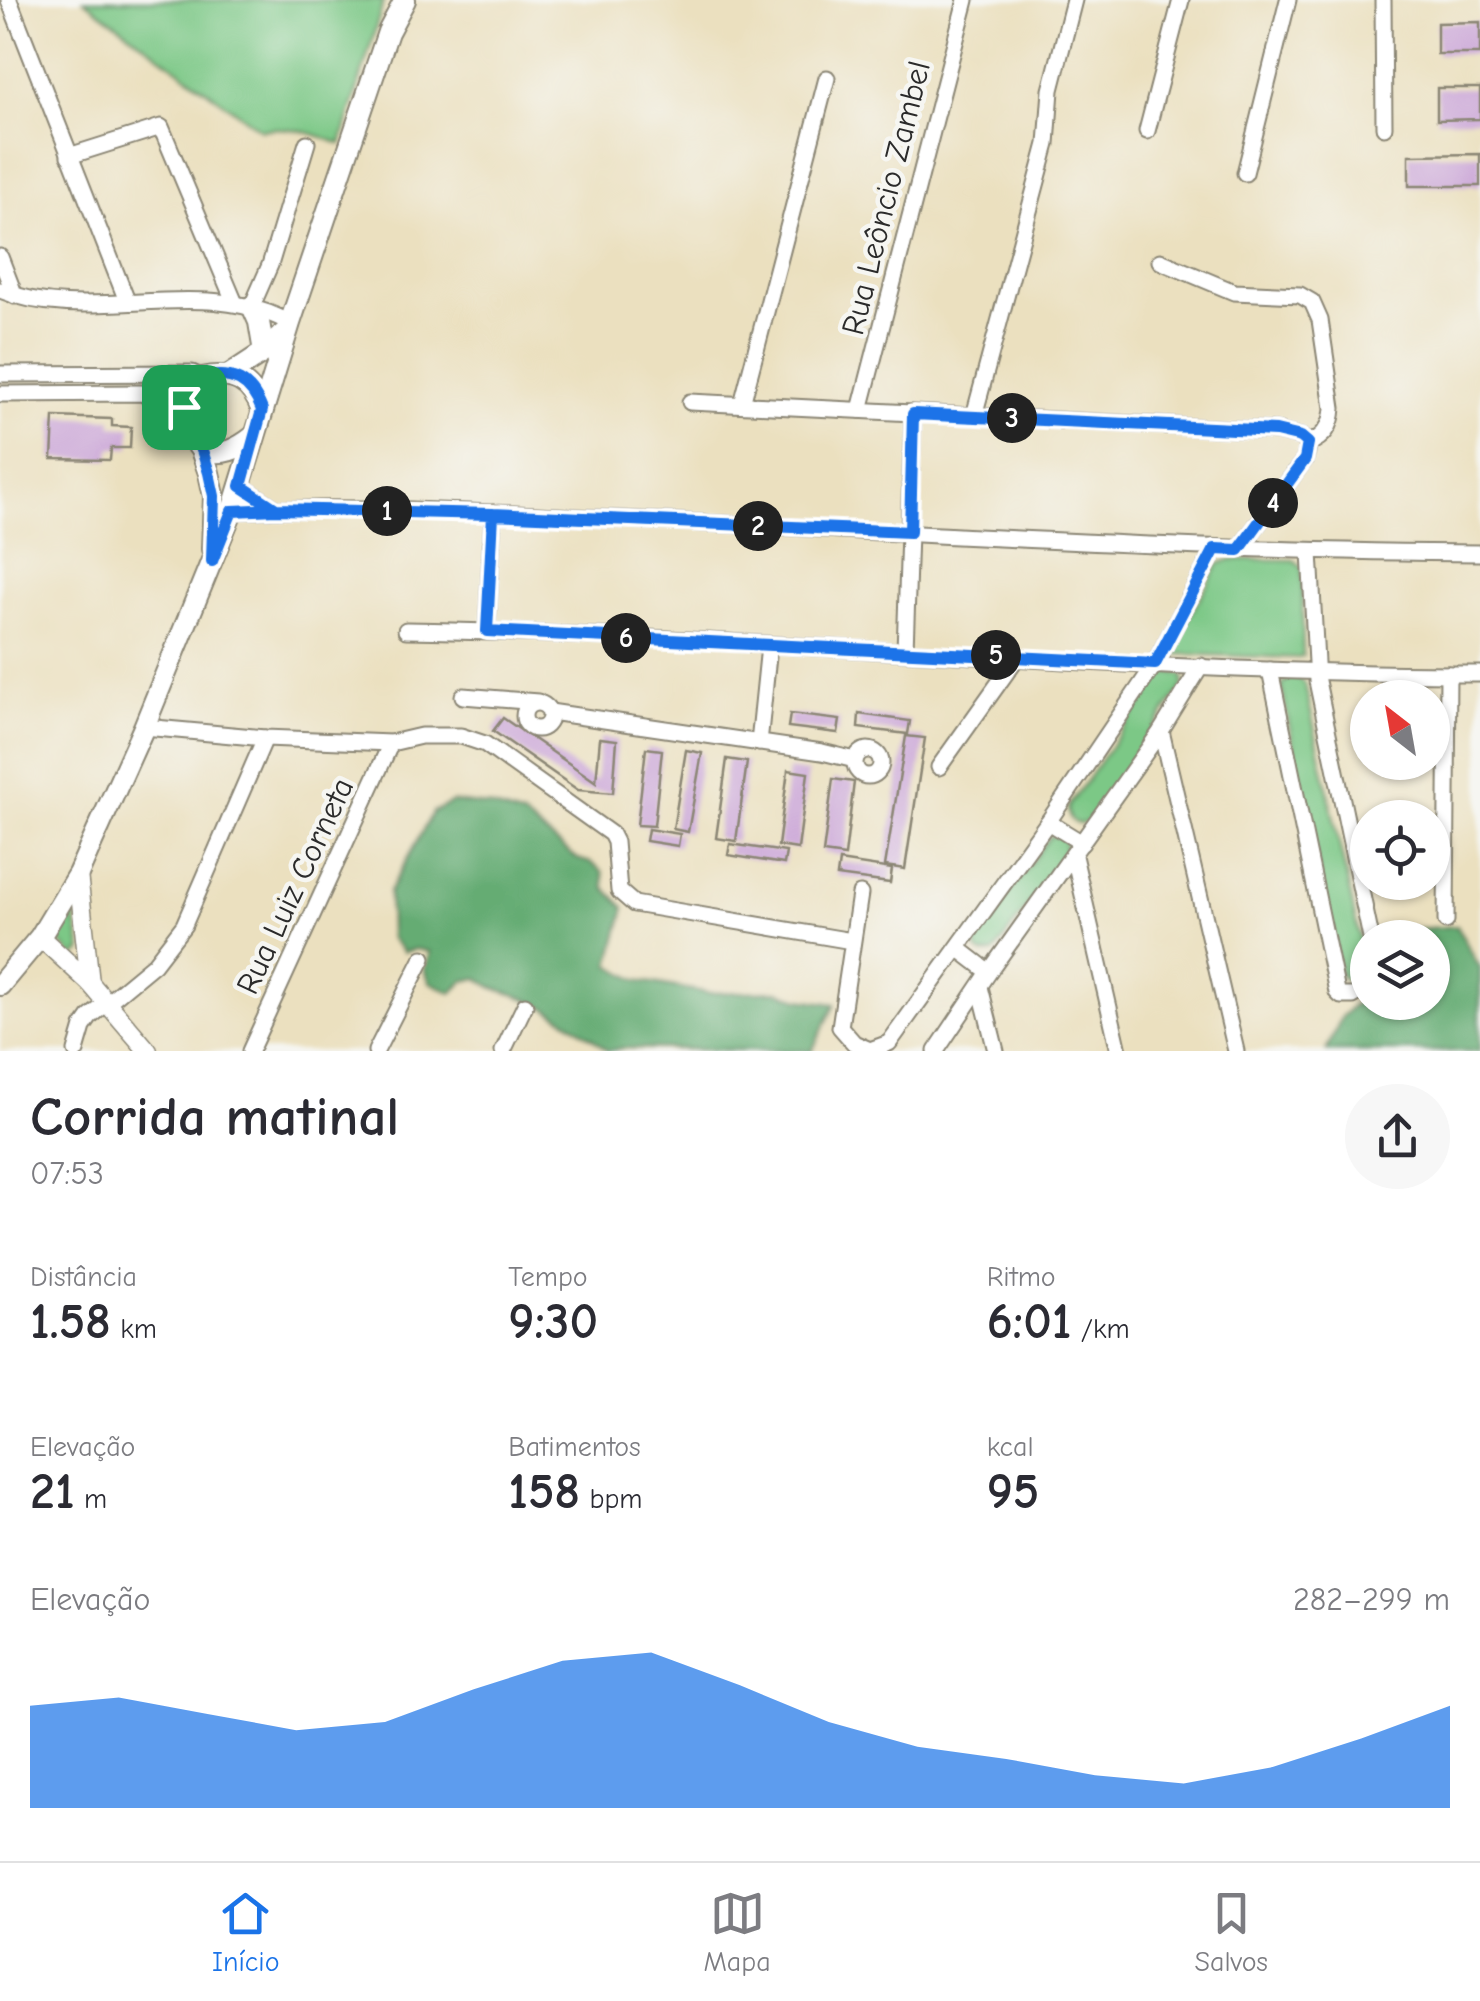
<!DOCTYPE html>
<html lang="pt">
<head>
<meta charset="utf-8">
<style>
  :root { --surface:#fff; --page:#f7f7f7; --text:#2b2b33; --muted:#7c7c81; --line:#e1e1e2; --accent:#1a73e8 }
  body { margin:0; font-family:"Comic Neue",sans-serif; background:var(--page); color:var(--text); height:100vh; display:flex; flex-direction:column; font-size:38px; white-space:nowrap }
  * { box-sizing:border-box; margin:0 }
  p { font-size:32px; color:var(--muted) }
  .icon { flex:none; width:55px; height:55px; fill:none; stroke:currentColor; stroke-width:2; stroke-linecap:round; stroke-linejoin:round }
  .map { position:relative; height:1051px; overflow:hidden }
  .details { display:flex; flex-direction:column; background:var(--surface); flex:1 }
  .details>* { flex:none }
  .needle { width:65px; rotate:329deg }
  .buttons { position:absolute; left:1350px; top:680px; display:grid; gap:20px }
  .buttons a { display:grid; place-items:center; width:100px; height:100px; border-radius:50%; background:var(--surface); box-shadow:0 2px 8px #0004; font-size:50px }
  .pin { position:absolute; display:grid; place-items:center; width:85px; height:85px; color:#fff; margin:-42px; border-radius:20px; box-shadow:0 5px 15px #0006 }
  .km { position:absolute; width:50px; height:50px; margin:-25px; border-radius:50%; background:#222; color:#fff; font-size:28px; line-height:50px; text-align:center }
  .round { display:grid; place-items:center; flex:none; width:105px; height:105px; border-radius:52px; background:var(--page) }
  .summary { display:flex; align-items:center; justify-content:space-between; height:170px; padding:0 30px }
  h1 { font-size:55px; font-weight:800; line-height:75px }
  .stats { display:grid; grid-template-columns:repeat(3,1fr); gap:15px; height:170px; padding:10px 30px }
  .stats div { display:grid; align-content:center }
  .stats b { font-size:50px; font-weight:800 }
  .stats small { font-size:28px; font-weight:400 }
  .stats p { font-size:28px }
  .chart { height:280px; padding:20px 30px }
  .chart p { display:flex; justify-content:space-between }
  .chart svg { width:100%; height:180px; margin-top:10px; fill:var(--accent); opacity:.7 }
  .tabs { display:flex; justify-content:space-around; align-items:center; height:140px; border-top:2px solid var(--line); background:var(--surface); font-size:28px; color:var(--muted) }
  .tabs a { display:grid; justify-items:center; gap:5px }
  .tabs .selected { color:var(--accent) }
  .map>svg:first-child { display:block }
  .green { fill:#7cc886; stroke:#547a58; stroke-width:2.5 }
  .forest { fill:#65ac73; stroke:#486c4f; stroke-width:2.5 }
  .building { fill:#cba6d7 }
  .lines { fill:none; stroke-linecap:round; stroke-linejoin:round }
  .minor-casing { stroke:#8b8675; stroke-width:19 }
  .tertiary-casing { stroke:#8b8675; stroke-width:21 }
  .secondary-casing { stroke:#8b8675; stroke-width:24 }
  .minor { stroke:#fff; stroke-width:15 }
  .tertiary { stroke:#fff; stroke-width:18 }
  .secondary { stroke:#fff; stroke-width:20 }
  .route-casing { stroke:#fff; stroke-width:20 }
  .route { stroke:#1a73e8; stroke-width:12 }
  .labels { text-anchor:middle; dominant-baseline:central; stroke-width:9; stroke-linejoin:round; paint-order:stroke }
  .street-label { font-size:32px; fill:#2b2b2b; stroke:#f6f6f2 }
</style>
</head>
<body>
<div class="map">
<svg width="1480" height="1051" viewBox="0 0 1480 1051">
  <rect width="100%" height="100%" fill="#f6f6f2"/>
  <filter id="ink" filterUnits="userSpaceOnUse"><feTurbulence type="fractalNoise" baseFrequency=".01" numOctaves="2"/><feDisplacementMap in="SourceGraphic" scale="20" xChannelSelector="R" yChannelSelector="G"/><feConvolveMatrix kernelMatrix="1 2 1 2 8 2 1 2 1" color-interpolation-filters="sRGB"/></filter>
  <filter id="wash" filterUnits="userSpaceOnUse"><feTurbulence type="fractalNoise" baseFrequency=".0048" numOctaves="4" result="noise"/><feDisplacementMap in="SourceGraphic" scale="40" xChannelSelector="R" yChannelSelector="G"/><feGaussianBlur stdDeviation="2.25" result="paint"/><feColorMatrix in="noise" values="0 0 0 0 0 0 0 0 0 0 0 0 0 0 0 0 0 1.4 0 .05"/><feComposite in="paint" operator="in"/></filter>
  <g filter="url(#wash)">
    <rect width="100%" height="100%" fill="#ebe0bf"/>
    <g class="green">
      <path d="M84,0h300l-43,144c-27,-10 -51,-20 -80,-14z"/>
      <polygon points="1231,559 1294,560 1302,567 1303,656 1299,658 1175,654 1174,643 1219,564"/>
      <path d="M1171,672l12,3 1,10 -93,134 -9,5c-11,-1 -14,-7 -14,-17l91,-130z"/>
      <path d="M1289,678h9l7,6 61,285c-3,15 -17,17 -26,6l-59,-290z"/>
      <polygon points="1050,836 1059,836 1065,841 1065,854 994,953 982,954 977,950 975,940"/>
      <polygon points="74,912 82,951 74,957 53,935 64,913"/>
    </g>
    <g class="forest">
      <path d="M453,802l36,4 35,11 54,42 13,4 12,9 2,16 20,20 -15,57 27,15 72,13 69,-2 22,8 35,5 -23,47 -190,-3 -14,3c-24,-20 -57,-43 -87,-54 -17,-7 -28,-6 -42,-19l-15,3 -12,12 -22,-11 -6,-13 6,-17 -14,-3 -13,3 -13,-14 -1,-46 44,-80z"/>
      <polygon points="1457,926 1480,968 1480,1051 1326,1051 1342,1016 1367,993 1368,1002 1432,1002 1432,938 1375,937 1374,932"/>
    </g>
    <g id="blocks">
      <g class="building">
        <polygon points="1480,22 1480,54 1437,54 1437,23"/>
        <polygon points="1437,88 1480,88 1480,119 1437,120"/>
        <polygon points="1480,154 1480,186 1409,186 1409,155"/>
        <polygon points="54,417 112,419 112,426 131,427 130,448 111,448 110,460 52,459"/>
        <polygon points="790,714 840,720 838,733 788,727"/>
        <polygon points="859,714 910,721 908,734 858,728"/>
        <polygon points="503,718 596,782 600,738 617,740 613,793 578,790 493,731"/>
        <polygon points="906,736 925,738 905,869 885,866"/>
        <polygon points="646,748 662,750 654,826 637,825"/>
        <polygon points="686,750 702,753 688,832 673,829"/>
        <polygon points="727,759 747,762 736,841 716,838"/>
        <polygon points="788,770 808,773 798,849 778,846"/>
        <polygon points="833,779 854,782 845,856 823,853"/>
        <polygon points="648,829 680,834 678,846 646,841"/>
        <polygon points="730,844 786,852 784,864 728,855"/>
        <polygon points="839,861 892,869 890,883 837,876"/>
      </g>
    </g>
  </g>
  <g filter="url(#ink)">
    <use href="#blocks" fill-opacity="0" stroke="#8b8675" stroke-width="2.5"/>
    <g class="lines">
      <g class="minor-casing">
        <g id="minor">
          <polyline points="9,0 127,301"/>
          <polyline points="1383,0 1384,127"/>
          <polyline points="1147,131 1181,0"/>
          <polyline points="69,156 161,127 234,301"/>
          <polyline points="1245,173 1288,0"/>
          <polyline points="0,257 15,296"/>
          <path d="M1160,261l74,31 66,3 12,7 8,18 13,88c-1,17 -8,29 -24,35"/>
          <path d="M0,290c91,37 201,-17 290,33"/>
          <polyline points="252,306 270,265 307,143"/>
          <polyline points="0,374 192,373 203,378"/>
          <polyline points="0,394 141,393 162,399 183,425"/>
          <polyline points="690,402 1276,431 1301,437 1309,443"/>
          <polyline points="742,404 827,78"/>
          <polyline points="860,410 966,0"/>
          <polyline points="974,416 1047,144 1051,90 1074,0"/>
          <polyline points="241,486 276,509"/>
          <path d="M232,511c143,-7 288,4 431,10 273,13 545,31 817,32"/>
          <polyline points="1239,550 1305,459 1309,443"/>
          <polyline points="1310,552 1317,681 1371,938"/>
          <path d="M406,630c358,6 716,44 1074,44"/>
          <polyline points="487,631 493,513"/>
          <polyline points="905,651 913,414"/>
          <polyline points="1270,670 1337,992 1341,996 1353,996 1368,986"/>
          <polyline points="463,696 538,702"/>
          <circle cx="537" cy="716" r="13"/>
          <polyline points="550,712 822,752 855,760"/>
          <polyline points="144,727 265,738 391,743 421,736 461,736 485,744 611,834 615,842 619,891 634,904 852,941"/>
          <polyline points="1161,731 1236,1051"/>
          <polyline points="759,743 769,646"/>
          <circle cx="868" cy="763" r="13"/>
          <polyline points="939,767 1018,656"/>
          <polyline points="1048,822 1082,843"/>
          <polyline points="1074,856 1119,1051"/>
          <polyline points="860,894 840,1027 854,1043 870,1050 889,1043 1048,822 1155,664 1215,549"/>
          <polyline points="1446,921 1448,674"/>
          <polyline points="959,949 989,972"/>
          <polyline points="980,987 996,1051"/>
          <polyline points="76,1051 83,1027 90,1017 154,964 184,925 265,738"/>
          <polyline points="250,1051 391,743"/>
          <polyline points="376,1051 423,958"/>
          <polyline points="503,1051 525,1005"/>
          <polyline points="936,1051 989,972 1161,731 1201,666"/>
        </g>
      </g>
      <g class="tertiary-casing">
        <g id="tertiary">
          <polyline points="78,874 90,983"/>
          <polyline points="40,937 90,983 148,1051"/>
        </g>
      </g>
      <g class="secondary-casing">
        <g id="secondary">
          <polyline points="252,306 259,322 264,352"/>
          <polyline points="229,375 264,352 284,333"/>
          <path d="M201,450c23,6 35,0 53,-14"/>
          <path d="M212,549l2,-53 -5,-23 -8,-23 -18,-25c1,-20 4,-34 20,-47 30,-7 48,3 59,32"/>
          <polyline points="0,985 40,937 78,874 144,727 232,511 290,323 388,32 405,0"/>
        </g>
      </g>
      <use href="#minor" class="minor"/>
      <use href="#tertiary" class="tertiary"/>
      <use href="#secondary" class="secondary"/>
    </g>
  </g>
  <g class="lines" filter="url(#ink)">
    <g class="route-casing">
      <path id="route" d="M184,407l-2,18 20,25 7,23 5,23 -2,65 20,-50 44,-2 217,5 417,18 3,-118 363,17 25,6 7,6 -3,16 -66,91 -24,-1 -60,115 -668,-33 6,-117 -217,-5 -35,-23 21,-76c-11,-29 -29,-39 -60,-32l-13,15 -5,14"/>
    </g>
    <use href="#route" class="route"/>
  </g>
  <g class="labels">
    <g class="street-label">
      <text transform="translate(886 198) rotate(-76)">Rua Leôncio Zambel</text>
      <text transform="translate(295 886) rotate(-65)">Rua Luiz Corneta</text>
    </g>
  </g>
</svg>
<div class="buttons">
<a><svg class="needle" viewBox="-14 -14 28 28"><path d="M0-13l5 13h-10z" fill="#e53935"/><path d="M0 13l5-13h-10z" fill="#7c7c81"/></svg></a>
<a><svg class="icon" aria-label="locate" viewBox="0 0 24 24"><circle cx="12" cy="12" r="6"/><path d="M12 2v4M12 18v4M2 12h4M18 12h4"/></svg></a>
<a><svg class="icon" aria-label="layers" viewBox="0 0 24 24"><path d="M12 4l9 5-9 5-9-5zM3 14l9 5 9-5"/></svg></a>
</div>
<div class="pin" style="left:184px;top:407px;background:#1e9e55"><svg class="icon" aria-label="arrive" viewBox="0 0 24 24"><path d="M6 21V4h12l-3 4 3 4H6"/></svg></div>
<b class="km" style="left:387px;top:511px">1</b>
<b class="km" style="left:758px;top:526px">2</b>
<b class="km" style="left:1012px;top:418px">3</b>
<b class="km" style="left:1273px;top:503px">4</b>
<b class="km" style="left:996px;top:655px">5</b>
<b class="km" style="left:626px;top:638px">6</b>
</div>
<section class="details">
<div class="summary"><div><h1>Corrida matinal</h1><p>07:53</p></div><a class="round"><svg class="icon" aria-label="share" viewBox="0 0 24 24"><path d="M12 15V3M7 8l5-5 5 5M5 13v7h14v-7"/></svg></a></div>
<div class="stats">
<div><p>Distância</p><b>1.58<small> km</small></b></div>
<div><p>Tempo</p><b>9:30</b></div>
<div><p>Ritmo</p><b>6:01<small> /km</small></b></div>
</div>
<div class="stats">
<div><p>Elevação</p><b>21<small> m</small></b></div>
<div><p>Batimentos</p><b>158<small> bpm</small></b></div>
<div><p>kcal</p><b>95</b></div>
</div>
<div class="chart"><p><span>Elevação</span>282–299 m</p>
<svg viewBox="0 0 160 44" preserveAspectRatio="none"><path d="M0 44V19L10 17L20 21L30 25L40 23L50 15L60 8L70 6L80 14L90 23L100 29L110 32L120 36L130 38L140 34L150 27L160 19V44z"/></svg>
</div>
</section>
<nav class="tabs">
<a class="selected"><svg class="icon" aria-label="home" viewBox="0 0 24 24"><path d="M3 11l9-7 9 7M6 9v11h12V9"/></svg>Início</a>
<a><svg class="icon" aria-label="map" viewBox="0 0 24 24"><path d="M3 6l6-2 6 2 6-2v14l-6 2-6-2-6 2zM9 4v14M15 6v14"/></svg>Mapa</a>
<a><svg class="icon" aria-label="saved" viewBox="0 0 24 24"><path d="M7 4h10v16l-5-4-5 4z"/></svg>Salvos</a>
</nav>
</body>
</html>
